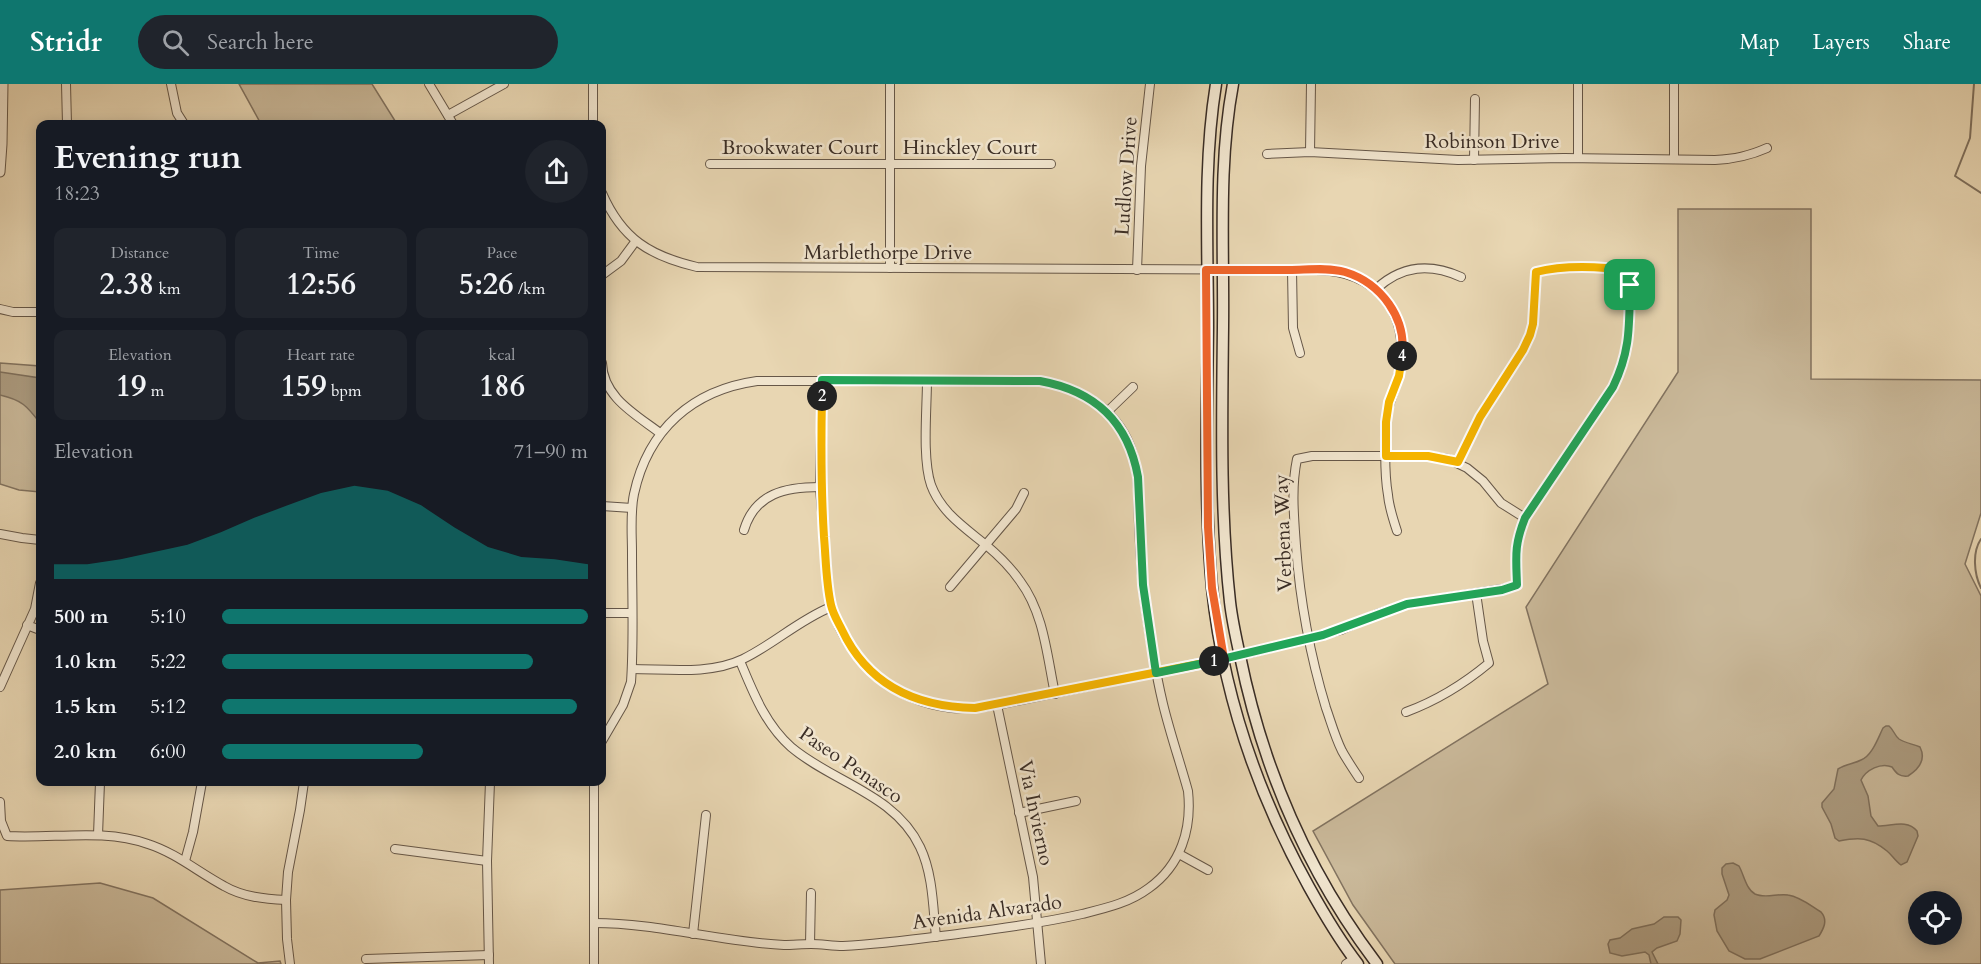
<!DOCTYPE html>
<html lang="en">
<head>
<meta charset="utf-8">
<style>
  :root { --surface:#171b24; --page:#20242c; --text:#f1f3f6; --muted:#9ea1a6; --accent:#0f766e }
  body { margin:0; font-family:Cardo,serif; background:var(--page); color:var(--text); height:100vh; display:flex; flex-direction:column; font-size:22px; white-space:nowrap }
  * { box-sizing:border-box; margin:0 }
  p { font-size:20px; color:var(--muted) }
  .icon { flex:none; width:33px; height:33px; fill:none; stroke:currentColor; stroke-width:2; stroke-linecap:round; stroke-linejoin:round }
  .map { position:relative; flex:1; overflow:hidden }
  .details { position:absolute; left:36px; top:36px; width:570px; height:666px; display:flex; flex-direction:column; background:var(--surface); border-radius:12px; box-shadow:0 3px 15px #0003 }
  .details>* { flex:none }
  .controls { position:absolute; left:1908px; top:807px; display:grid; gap:12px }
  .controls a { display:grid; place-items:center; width:54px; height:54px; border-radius:50%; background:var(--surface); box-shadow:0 3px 15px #0003; font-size:30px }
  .pin { position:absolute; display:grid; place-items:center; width:51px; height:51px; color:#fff; margin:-26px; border-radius:12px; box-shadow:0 3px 9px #0006 }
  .km { position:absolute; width:30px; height:30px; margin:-15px; border-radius:50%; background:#222; color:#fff; font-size:16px; line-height:30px; text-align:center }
  .round { display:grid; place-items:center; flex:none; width:63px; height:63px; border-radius:32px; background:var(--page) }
  .overview { display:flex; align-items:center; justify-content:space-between; height:102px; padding:0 18px }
  h1 { font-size:33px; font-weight:700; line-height:45px }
  .figures { display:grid; grid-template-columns:repeat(3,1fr); gap:9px; height:102px; padding:6px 18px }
  .figures div { display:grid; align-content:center; border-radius:12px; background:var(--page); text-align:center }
  .figures b { font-size:30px; font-weight:700 }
  .figures small { font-size:16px; font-weight:400 }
  .figures p { font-size:16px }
  .chart { height:168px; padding:12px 18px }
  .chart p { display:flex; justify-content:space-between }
  .chart svg { width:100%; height:108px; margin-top:6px; fill:var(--accent); opacity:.7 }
  ul { padding:0 18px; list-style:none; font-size:20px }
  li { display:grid; grid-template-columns:96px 72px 1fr; align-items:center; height:45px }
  li i { height:15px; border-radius:8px; background:var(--accent) }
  header { display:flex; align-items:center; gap:36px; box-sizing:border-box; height:84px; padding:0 30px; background:var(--accent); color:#fff }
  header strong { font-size:28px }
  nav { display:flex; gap:33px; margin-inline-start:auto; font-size:21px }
  .search { width:420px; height:54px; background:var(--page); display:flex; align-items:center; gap:15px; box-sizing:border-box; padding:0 21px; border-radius:33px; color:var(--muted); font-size:22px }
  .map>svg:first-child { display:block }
  .green { fill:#cab99a; stroke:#827360; stroke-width:1.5; fill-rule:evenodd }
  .water { fill:#ad9d82; stroke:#7f705d; stroke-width:1.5 }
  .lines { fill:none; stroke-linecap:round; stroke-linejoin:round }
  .stream { stroke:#7f705d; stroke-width:2 }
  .minor-casing { stroke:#665748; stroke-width:10 }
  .tertiary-casing { stroke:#665748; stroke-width:11 }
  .secondary-casing { stroke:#3a2d25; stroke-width:13 }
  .minor { stroke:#f0e4cd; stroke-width:8 }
  .tertiary { stroke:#f0e4cd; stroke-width:9 }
  .secondary { stroke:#f0e4cd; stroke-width:10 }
  .split-1-casing { stroke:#fff; stroke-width:12 }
  .split-2-casing { stroke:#fff; stroke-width:12 }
  .split-3-casing { stroke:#fff; stroke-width:12 }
  .split-4-casing { stroke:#fff; stroke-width:12 }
  .split-5-casing { stroke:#fff; stroke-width:12 }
  .split-1 { stroke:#22a559; stroke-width:8 }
  .split-2 { stroke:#f5b400; stroke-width:8 }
  .split-3 { stroke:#22a559; stroke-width:8 }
  .split-4 { stroke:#f0652b; stroke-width:8 }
  .split-5 { stroke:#f5b400; stroke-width:8 }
  .labels { text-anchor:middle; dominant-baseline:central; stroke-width:5; stroke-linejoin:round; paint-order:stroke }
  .street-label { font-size:20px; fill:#3a2d25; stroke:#f0e4cd }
</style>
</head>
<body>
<header>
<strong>Stridr</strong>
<div class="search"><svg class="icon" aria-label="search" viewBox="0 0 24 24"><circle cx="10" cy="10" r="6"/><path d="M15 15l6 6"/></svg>Search here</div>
<nav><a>Map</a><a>Layers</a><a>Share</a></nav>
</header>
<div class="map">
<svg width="1981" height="880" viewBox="0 0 1981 880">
  <rect width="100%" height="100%" fill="#e8d6b2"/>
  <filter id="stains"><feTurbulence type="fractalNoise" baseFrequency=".00333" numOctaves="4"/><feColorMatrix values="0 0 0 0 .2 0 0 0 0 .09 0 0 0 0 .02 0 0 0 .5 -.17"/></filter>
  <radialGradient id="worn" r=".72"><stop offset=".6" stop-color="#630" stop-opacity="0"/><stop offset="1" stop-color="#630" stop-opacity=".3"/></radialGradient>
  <g class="green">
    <polygon points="239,0 372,0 397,40 261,40"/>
    <path d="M1678,125h133v170l170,1v133l-16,51 16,32v368h-586l-42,-59 -40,-74 235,-147 -22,-77 152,-235zM1918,818h34v32h-34z"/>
    <polygon points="0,279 40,282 40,408 19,406 0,400"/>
    <polygon points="100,799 153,814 258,879 280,877 281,880 0,880 0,806"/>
  </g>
  <g class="water">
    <path d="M0,288l40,6v45c-13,-17 -18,-23 -40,-28z"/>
    <path d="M1886,642h3c5,4 5,9 10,13 6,4 14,5 21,8 6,12 -1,22 -12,29 -9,1 -12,-3 -16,-9 -11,-5 -26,3 -31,13l7,16 3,20 7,10c14,0 29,-7 39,5l1,5 -11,26 -6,3c-6,-4 -9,-10 -14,-14 -17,-14 -28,-14 -48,-10l-4,-3 -4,-14 -9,-17v-4l12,-14 4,-20c8,-5 15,-5 23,-9 11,-4 17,-22 22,-32z"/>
    <path d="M1733,779l6,3c5,9 7,23 16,28 10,5 23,-1 33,1 13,2 23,11 33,17 7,8 3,16 -2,24l-59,23h-15l-16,-8 -12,-20 -3,-16 1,-5 12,-10 2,-5 -7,-21v-6l4,-4z"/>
    <polygon points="1664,833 1678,833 1681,836 1680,850 1677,857 1657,864 1652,868 1658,880 1651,880 1649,871 1645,868 1622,872 1610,869 1608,860 1610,856 1620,854 1632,845 1654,840"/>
  </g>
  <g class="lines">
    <g class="stream">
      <polyline points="1974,0 1970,54 1955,92 1981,109"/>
      <path d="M1981,455c-9,13 -7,35 0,49"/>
    </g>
    <g class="minor-casing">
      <g id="minor">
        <polyline points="66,0 67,40"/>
        <polyline points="171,0 177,29 184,40"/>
        <polyline points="429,0 453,40"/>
        <polyline points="593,0 593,40"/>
        <polyline points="890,0 890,184"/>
        <polyline points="1674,0 1674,74"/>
        <polyline points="448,31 504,0"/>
        <polyline points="1310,68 1311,0"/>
        <path d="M1267,70l43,-2 148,8 106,-2 151,2c20,-1 34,-4 52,-12"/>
        <polyline points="1578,74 1578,0"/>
        <polyline points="1474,76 1475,15"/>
        <polyline points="710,80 1051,80"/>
        <path d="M602,109c20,46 48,63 95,74l619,3c61,1 95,43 83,103 -3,17 -12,31 -13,49 -1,22 -2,51 2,73 1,12 5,24 9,36"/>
        <polyline points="1137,186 1141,82 1150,0"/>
        <polyline points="1292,186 1293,244 1300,269"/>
        <polyline points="602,191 621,177 635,158"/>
        <path d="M1376,205c26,-24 54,-26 85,-12"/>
        <polyline points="0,225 13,228 40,228"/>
        <path d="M602,279c1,34 33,51 58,70"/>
        <path d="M822,296c0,35 -2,70 -2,105 1,22 4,43 5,64 2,19 1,41 7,59 17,54 63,94 120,100 15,1 30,-1 45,-3l257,-53 87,-22 36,-16 30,-10 95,-15 15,-4c-1,-29 -3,-39 8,-67l88,-131c17,-36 20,-76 15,-116 -27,-5 -65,-6 -92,1l-3,52 -3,11 -7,15 -43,67 -22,45"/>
        <path d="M927,296c0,29 -5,78 4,105 10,27 33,42 55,60 12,10 25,23 34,36 24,32 27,75 35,113"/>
        <polyline points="1107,328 1133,303"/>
        <polyline points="602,422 632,424"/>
        <path d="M744,446c11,-37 42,-43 76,-43"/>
        <polyline points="0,450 22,454 40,456"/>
        <polyline points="950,503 1016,425 1024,409"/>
        <polyline points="602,529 632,529"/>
        <polyline points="27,541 40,546"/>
        <path d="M740,577c13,31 25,63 51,86 41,35 104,47 129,100 13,27 13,60 16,90"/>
        <path d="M632,585c35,0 78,6 111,-10 31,-15 56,-39 88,-52"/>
        <polyline points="0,603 35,525 40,499"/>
        <polyline points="997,621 1033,793 1041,880"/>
        <path d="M1406,628c30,-11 59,-29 83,-49l-6,-22 -7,-48"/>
        <path d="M1359,694c-6,-9 -12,-18 -17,-27 -7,-14 -11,-29 -16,-43 -16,-53 -26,-107 -30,-162 -2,-29 -5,-58 1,-87l15,-3h117l19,3 19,9 16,13 18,22 24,15"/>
        <path d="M0,718l1,19 6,15c46,3 96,-8 141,8 28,9 50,28 76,42 19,11 41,13 62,14"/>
        <polyline points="1019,729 1076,717"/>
        <polyline points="98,751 100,698"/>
        <polyline points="395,765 487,777"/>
        <polyline points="1179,770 1208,786"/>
        <polyline points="185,777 193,748 202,698"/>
        <path d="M594,839c64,0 126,19 190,22 9,0 18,-1 27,-1 11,0 21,2 32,2 41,-2 82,-8 122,-13 40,-5 78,-10 117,-19 24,-6 47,-11 67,-26 32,-23 43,-59 39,-97 -8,-29 -18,-58 -25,-87 -9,-38 -15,-78 -20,-117 -2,-21 -3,-42 -4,-63 -1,-29 1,-58 -12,-85 -17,-35 -51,-52 -87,-58h-283c-64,9 -109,48 -123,113 -4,19 -2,40 -2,59 0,43 2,87 -1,129l-8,23 -21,36"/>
        <polyline points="693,850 706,731"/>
        <polyline points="810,860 811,809"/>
        <polyline points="366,875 489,871"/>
        <polyline points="290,880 287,855 286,816 288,788 300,726 304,698"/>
        <polyline points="489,880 487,777 490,698"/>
        <polyline points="594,880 594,698"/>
        <polyline points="1346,880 1354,875"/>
      </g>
    </g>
    <g class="tertiary-casing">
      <polyline id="tertiary" points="0,88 2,60 3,0"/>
    </g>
    <g class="secondary-casing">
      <g id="secondary">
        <path d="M1216,0c-13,80 -8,162 -8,243 -1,86 -4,174 4,261 11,105 46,207 97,299 15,27 30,53 49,77"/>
        <path d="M1233,0c-15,80 -9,162 -10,243 -1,92 -3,184 7,275 2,18 6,36 10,54 23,113 68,217 137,308"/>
      </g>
    </g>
    <use href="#minor" class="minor"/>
    <use href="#tertiary" class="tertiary"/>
    <use href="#secondary" class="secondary"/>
  </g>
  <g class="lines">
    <g class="split-1-casing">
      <path id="split-1" d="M1214,577l109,-26 84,-31 95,-14 15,-5c-1,-29 -3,-39 8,-67l88,-131c18,-37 16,-62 17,-102"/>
    </g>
    <g class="split-2-casing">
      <path id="split-2" d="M822,312c-1,48 -1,94 2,141 2,23 2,46 7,68 2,9 7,17 11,25 26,55 74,77 133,78l239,-47"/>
    </g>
    <g class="split-3-casing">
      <path id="split-3" d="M822,312v-16l218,1c55,10 88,40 98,96l5,108 13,88 63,-13"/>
    </g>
    <g class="split-4-casing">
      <path id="split-4" d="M1219,576l5,-1 -12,-71 -4,-61 -2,-257c28,0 56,0 83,0 18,0 38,-3 56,2 36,11 62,46 57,84"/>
    </g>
    <g class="split-5-casing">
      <path id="split-5" d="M1402,272l-3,20 -10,26 -3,20v34h42l30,6 22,-45 43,-67 7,-15 3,-11 3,-52c27,-7 65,-6 92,-1l2,14"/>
    </g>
    <use href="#split-1" class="split-1"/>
    <use href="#split-2" class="split-2"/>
    <use href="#split-3" class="split-3"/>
    <use href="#split-4" class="split-4"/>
    <use href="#split-5" class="split-5"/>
  </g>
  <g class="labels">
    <g class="street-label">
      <text x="1492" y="57">Robinson Drive</text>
      <text x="800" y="63">Brookwater Court</text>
      <text x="970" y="63">Hinckley Court</text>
      <text transform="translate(1126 92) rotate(-86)">Ludlow Drive</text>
      <text x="888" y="168">Marblethorpe Drive</text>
      <text transform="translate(1283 449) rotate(-92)">Verbena Way</text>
      <text transform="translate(851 681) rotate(34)">Paseo Penasco</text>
      <text transform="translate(1036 729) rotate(78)">Via Invierno</text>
      <text transform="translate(987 828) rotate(-8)">Avenida Alvarado</text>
    </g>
  </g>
  <rect width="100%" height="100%" filter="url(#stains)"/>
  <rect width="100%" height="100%" fill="url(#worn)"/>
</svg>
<div class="controls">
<a><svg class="icon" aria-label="locate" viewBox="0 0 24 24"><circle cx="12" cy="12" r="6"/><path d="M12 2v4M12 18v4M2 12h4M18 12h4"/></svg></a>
</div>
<div class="pin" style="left:1630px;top:201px;background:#1e9e55"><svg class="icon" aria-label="arrive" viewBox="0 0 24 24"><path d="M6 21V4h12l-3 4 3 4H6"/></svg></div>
<b class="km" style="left:1214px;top:577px">1</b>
<b class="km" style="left:822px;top:312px">2</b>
<b class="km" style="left:1402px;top:272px">4</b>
<section class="details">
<div class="overview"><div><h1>Evening run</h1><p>18:23</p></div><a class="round"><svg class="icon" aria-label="share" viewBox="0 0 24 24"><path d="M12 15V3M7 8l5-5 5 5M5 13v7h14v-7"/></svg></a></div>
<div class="figures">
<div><p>Distance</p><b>2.38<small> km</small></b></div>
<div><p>Time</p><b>12:56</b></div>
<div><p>Pace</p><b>5:26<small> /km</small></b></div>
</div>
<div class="figures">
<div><p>Elevation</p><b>19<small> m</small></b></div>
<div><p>Heart rate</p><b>159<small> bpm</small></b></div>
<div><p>kcal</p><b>186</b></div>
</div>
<div class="chart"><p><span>Elevation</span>71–90 m</p>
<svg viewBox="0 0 160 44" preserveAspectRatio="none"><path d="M0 44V38L10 38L20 36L30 33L40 30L50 25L60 19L70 14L80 9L90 6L100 8L110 14L120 23L130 31L140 35L150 36L160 38V44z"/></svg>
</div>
<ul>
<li><b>500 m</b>5:10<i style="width:100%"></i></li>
<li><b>1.0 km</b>5:22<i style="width:85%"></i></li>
<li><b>1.5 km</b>5:12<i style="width:97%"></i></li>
<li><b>2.0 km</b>6:00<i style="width:55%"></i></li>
</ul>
</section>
</div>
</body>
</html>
